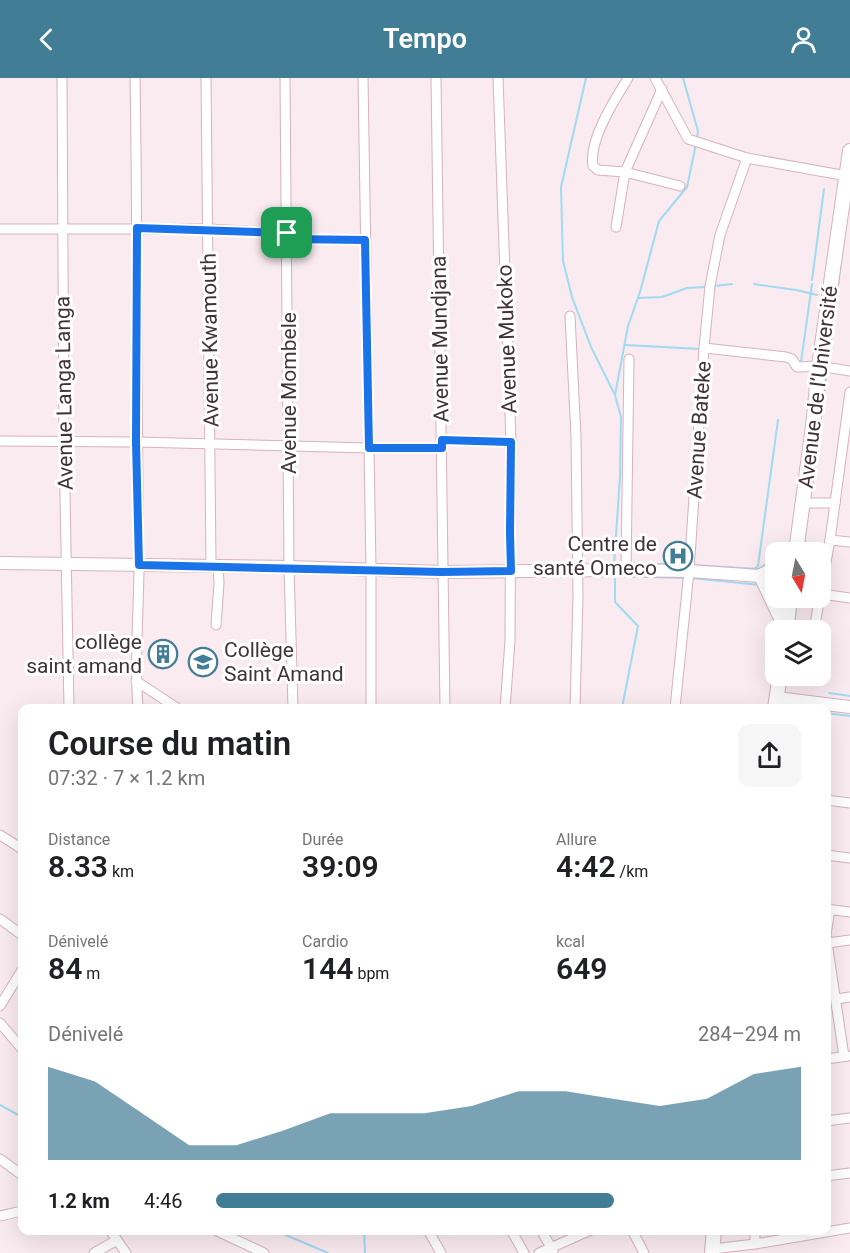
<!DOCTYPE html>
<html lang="fr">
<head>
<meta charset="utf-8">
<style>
  :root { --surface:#fff; --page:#f6f6f6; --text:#202124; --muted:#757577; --accent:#417d95 }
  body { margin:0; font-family:Roboto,sans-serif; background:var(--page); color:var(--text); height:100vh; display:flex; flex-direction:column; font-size:22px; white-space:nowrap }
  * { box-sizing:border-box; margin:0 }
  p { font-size:20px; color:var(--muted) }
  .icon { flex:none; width:33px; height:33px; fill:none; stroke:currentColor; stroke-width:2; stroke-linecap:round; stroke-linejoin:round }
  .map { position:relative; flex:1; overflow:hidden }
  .sheet { position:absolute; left:18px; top:626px; width:813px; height:531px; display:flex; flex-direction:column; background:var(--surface); border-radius:12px; box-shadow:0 6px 24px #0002 }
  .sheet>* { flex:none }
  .needle { width:39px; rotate:170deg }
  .fabs { position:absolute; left:765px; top:464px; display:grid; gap:12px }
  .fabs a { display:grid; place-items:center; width:66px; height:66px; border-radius:12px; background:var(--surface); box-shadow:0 6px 24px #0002; font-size:30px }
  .pin { position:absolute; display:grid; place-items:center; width:51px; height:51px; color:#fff; margin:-26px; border-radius:12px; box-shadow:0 3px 9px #0006 }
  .round { display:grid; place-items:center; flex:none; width:63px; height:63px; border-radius:12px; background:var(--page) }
  .overview { display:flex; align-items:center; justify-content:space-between; height:102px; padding:0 30px }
  h1 { font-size:33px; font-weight:600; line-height:45px }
  .metrics { display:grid; grid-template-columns:repeat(3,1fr); gap:9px; height:102px; padding:6px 30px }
  .metrics div { display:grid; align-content:center }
  .metrics b { font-size:30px; font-weight:600 }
  .metrics small { font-size:16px; font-weight:400 }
  .metrics p { font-size:16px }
  .chart { height:168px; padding:12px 30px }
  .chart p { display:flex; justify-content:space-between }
  .chart svg { width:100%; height:108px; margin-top:6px; fill:var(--accent); opacity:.7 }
  ul { padding:0 30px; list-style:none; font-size:20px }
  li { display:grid; grid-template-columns:96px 72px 1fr; align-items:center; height:45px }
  li i { height:15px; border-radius:8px; background:var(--accent) }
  header { display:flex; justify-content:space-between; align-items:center; height:78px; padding:0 30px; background:var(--accent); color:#fff; font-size:27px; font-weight:600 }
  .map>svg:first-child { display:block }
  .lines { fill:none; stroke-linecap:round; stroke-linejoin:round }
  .stream { stroke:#a0daf3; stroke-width:2 }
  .minor-casing { stroke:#d7b2be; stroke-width:11 }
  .tertiary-casing { stroke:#d7b2be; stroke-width:14 }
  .secondary-casing { stroke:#d7b2be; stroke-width:16 }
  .minor { stroke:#fff; stroke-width:9 }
  .tertiary { stroke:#fff; stroke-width:12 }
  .secondary { stroke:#fff; stroke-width:14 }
  .route-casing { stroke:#fff; stroke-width:12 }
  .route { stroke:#1a73e8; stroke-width:8 }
  .labels { text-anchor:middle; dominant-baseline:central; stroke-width:6; stroke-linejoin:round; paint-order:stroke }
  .street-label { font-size:21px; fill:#413237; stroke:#fff }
  .poi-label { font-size:21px; fill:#413237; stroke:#fff; text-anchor:end }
</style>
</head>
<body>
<header><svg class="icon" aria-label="back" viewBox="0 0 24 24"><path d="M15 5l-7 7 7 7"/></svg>Tempo<svg class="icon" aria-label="person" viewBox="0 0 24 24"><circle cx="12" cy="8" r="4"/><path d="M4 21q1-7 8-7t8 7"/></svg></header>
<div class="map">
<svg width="850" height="1175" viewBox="0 0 850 1175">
  <rect width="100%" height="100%" fill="#faebf0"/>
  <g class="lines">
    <g class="stream">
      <polyline points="586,0 561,109 563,183 572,219 591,269 615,317 621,339 620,398 614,487"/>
      <polyline points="683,0 698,53 697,61"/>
      <polyline points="812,202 824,111"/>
      <polyline points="754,206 796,212 817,217"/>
      <polyline points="714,208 732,206"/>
      <polyline points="638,220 662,219 687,210 706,209"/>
      <polyline points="625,267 701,271"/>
      <polyline points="801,284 812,206"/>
      <polyline points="828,285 843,169"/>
      <polyline points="615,317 628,248 640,214 659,143 687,109 696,66"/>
      <polyline points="821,340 827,292"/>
      <polyline points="810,423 813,402"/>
      <polyline points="781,474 790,467"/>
      <polyline points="803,474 809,427"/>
      <polyline points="628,485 686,487"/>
      <polyline points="692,487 759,491 776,479"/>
      <polyline points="755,491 758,488 778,342"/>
      <polyline points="615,496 615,524 638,548 622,630"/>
      <polyline points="615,498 686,500"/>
      <polyline points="691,500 760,507"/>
      <polyline points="794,550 797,519"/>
      <polyline points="829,615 850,618"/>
      <polyline points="826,635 850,638"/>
      <polyline points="0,1027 22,1039"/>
      <polyline points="274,1152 328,1175"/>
      <polyline points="364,1152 365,1175"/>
    </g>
    <g class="minor-casing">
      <g id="minor">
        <polyline points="62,0 64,364 69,630"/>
        <path d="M135,0c3,162 1,323 4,485 0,48 -5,97 -1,145"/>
        <polyline points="206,0 211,488"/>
        <polyline points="285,0 289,489 293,630"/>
        <polyline points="363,0 371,492 371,630"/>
        <polyline points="436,0 445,630"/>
        <polyline points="498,0 511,364 510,563 505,630"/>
        <path d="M628,0c-13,21 -40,63 -35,88l5,4 27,2 55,14"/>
        <polyline points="655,0 688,61 747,80 847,98"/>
        <polyline points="616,149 625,94 662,11"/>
        <polyline points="0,151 208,151 287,155"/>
        <polyline points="287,161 365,162"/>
        <polyline points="570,238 576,359 578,518 575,630"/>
        <polyline points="704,270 786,279 792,281 797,289 819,288 850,293"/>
        <polyline points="442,362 511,364"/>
        <polyline points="0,363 136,364 369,370 442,370"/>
        <polyline points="803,425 835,425"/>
        <polyline points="830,462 850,464"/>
        <polyline points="626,492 629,281"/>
        <polyline points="822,516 850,520"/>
        <polyline points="216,547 219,505 218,488"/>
        <polyline points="814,552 830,462 850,314"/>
        <polyline points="136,603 177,630"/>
        <polyline points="675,630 689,493 704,270 710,208 720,157 747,80"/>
        <polyline points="826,722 850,725"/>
        <polyline points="0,757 22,771"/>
        <polyline points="826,777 850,780"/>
        <polyline points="826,831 850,834"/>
        <polyline points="0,841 22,857"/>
        <polyline points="826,857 830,831"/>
        <polyline points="826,858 844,978"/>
        <polyline points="828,865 850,862"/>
        <polyline points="837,921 850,919"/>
        <polyline points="0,928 22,892"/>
        <polyline points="0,945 22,971"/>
        <polyline points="826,981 848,978"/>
        <polyline points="826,1043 850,1040"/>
        <polyline points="0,1081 22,1097"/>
        <polyline points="826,1098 850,1095"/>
        <polyline points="0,1138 22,1133"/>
        <polyline points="110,1152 126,1175"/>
        <polyline points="215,1152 264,1175"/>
        <polyline points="428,1152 441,1175"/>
        <polyline points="511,1152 524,1175"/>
        <polyline points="541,1152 553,1173"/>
        <polyline points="632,1152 644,1175"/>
        <polyline points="755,1152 755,1166 850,1150"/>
        <polyline points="713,1171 755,1166"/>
        <polyline points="94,1175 117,1162"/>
        <polyline points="539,1175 591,1152"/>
      </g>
    </g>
    <g class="tertiary-casing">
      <g id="tertiary">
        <polyline points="0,485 289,489 442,494 612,492 689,493 776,499"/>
        <polyline points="777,620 850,629"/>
      </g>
    </g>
    <g class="secondary-casing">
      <g id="secondary">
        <polyline points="796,474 813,348 819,288 850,73"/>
        <polyline points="776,490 761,498 786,551"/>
        <polyline points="787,547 790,519"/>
        <polyline points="775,630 780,597"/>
        <polyline points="712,1175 714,1152"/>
      </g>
    </g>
    <use href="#minor" class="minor"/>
    <use href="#tertiary" class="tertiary"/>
    <use href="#secondary" class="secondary"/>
  </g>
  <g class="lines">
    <g class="route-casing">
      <polygon id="route" points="137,150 287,155 287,161 365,162 369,370 442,370 442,362 511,364 510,455 511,493 442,494 139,487 136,364"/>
    </g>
    <use href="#route" class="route"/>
  </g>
  <defs>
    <g id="hospital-ring" transform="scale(1.5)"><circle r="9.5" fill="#fff" stroke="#417d95" stroke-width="1.5"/><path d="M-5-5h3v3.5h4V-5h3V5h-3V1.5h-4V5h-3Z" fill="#417d95"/></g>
    <g id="building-ring" transform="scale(1.5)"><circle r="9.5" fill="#fff" stroke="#417d95" stroke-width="1.5"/><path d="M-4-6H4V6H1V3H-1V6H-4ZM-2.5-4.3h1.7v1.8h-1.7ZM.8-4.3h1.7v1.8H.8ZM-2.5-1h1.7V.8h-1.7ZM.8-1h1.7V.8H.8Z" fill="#417d95"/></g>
    <g id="school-ring" transform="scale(1.5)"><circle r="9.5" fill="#fff" stroke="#417d95" stroke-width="1.5"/><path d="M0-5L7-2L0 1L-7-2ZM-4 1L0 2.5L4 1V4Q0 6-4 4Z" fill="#417d95"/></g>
  </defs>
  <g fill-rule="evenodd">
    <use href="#hospital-ring" x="678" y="478"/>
    <use href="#building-ring" x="163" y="576"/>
    <use href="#school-ring" x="203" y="584"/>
  </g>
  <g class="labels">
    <g class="street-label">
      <text transform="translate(440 261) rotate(-91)">Avenue Mundjana</text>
      <text transform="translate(507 261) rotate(-92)">Avenue Mukoko</text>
      <text transform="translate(210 262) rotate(-91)">Avenue Kwamouth</text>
      <text transform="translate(818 309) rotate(-83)">Avenue de l’Université</text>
      <text transform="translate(64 315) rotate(-91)">Avenue Langa Langa</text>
      <text transform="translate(289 315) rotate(-90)">Avenue Mombele</text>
      <text transform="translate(699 352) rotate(-86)">Avenue Bateke</text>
    </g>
    <g class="poi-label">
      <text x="657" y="466">Centre de<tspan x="657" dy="24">santé Omeco</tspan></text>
      <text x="142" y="564">collège<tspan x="142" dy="24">saint amand</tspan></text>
      <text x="224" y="572" text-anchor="start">Collège<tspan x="224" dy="24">Saint Amand</tspan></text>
    </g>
  </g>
</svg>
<div class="fabs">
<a><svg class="needle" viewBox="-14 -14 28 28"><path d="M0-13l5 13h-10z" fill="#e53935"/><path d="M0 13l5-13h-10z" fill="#757577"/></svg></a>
<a><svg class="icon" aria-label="layers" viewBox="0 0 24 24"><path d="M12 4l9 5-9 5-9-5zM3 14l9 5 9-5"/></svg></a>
</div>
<div class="pin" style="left:287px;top:155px;background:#1e9e55"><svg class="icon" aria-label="arrive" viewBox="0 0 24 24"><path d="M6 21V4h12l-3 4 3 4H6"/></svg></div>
<section class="sheet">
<div class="overview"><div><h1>Course du matin</h1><p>07:32 · 7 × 1.2 km</p></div><a class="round"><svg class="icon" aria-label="share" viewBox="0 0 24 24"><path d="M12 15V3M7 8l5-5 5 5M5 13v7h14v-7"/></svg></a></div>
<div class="metrics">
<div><p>Distance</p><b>8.33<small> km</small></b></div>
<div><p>Durée</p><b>39:09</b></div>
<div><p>Allure</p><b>4:42<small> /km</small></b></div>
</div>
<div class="metrics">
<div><p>Dénivelé</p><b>84<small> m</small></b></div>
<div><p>Cardio</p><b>144<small> bpm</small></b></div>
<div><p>kcal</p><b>649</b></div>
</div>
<div class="chart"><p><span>Dénivelé</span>284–294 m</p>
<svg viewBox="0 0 160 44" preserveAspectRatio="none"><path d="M0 44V6L10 12L20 25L30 38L40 38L50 32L60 25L70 25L80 25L90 22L100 16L110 16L120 19L130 22L140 19L150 9L160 6V44z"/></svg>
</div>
<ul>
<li><b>1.2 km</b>4:46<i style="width:68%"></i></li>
</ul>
</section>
</div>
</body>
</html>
